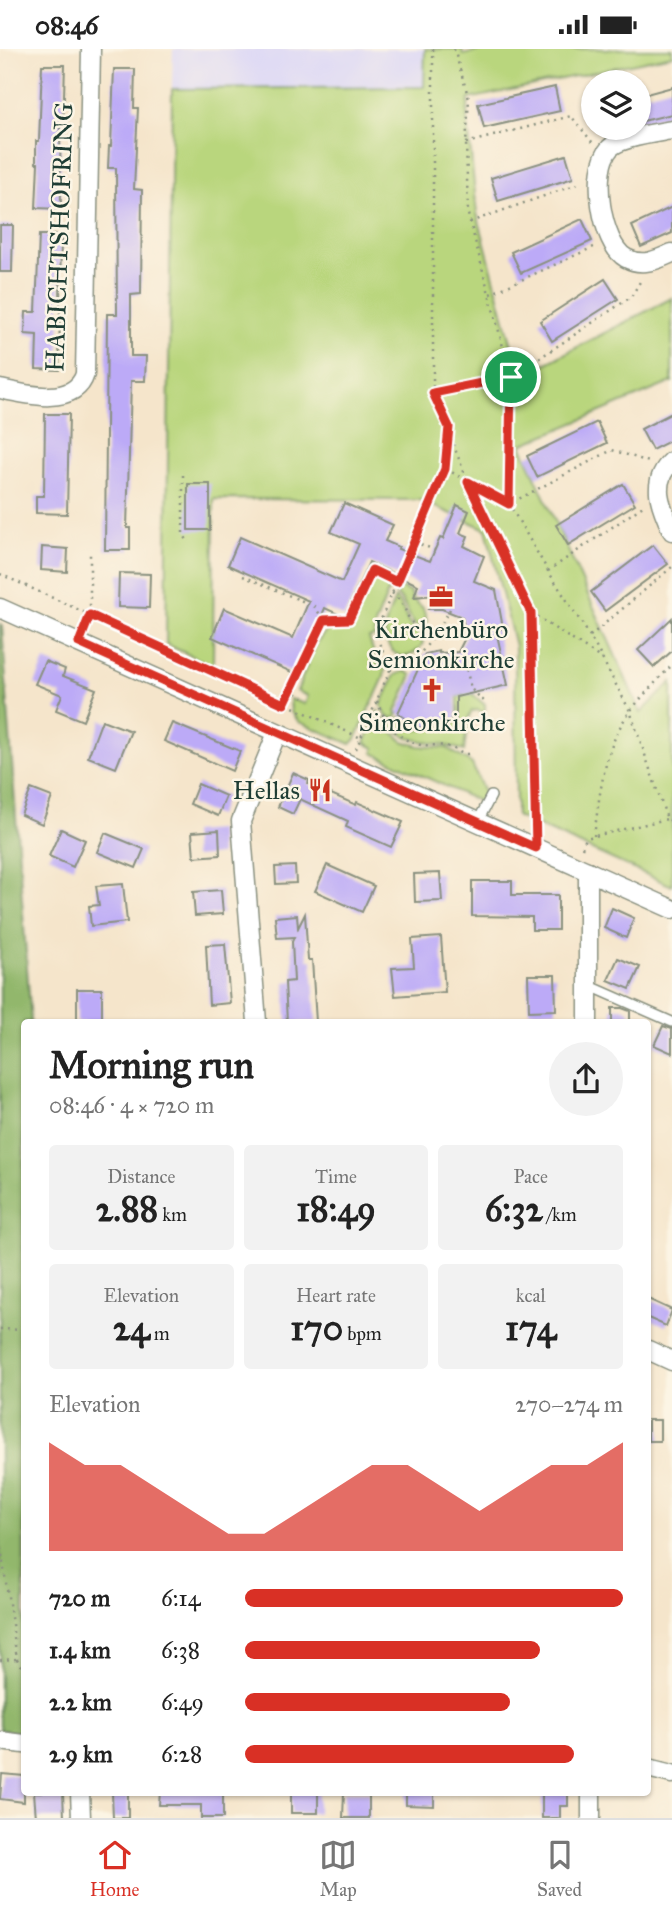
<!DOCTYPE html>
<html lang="en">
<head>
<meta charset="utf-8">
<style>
  :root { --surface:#fff; --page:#f2f2f2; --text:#222; --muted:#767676; --line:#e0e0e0; --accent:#d93025 }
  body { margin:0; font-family:"IM FELL Great Primer",serif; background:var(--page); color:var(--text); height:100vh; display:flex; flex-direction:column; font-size:26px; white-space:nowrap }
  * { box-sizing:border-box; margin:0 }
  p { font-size:23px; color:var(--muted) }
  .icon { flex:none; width:38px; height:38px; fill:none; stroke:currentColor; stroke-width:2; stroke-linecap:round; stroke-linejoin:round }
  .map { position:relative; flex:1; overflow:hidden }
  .details { position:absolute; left:21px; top:970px; width:630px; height:777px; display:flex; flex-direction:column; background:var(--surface); border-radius:7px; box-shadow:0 2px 5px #0004 }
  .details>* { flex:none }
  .fabs { position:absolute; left:581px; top:21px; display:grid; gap:14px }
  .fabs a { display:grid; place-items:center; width:70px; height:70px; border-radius:50%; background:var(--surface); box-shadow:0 2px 5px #0004; font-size:35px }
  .pin { position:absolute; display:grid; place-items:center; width:60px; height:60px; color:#fff; margin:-30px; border:4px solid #fff; border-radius:50%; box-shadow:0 2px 7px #0007 }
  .round { display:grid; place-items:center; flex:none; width:74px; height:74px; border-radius:37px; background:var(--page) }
  .overview { display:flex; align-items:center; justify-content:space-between; height:119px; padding:0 28px }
  h1 { font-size:38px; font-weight:700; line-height:52px }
  .metrics { display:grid; grid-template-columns:repeat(3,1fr); gap:10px; height:119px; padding:7px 28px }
  .metrics div { display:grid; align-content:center; border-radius:7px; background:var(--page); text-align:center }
  .metrics b { font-size:35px; font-weight:700 }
  .metrics small { font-size:19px; font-weight:400 }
  .metrics p { font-size:19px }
  .chart { height:196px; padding:14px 28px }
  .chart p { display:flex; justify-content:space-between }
  .chart svg { width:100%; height:126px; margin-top:7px; fill:var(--accent); opacity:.7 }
  ul { padding:0 28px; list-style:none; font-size:23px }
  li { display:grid; grid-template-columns:112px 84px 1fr; align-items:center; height:52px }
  li i { height:18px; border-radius:9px; background:var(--accent) }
  .status { display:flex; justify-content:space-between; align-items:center; height:49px; padding:0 35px; background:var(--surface); direction:ltr }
  .status svg { height:19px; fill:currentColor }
  .dock { display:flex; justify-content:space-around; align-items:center; height:98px; border-top:2px solid var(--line); background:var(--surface); font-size:19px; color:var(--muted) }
  .dock a { display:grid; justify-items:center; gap:4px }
  .dock .current { color:var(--accent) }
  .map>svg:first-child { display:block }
  .built { fill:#dad6f7 }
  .green { fill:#b9d67d; stroke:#6c8a58; stroke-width:2 }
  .forest { fill:#92b76c; stroke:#587a50; stroke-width:2 }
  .building { fill:#bcaaf7 }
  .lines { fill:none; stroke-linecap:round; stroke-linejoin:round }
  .service-casing { stroke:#8a9180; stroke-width:12 }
  .minor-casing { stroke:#8a9180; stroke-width:21 }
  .path { stroke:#8a9180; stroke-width:2.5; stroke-dasharray:2 5; stroke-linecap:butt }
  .service { stroke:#fff; stroke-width:9 }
  .minor { stroke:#fff; stroke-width:18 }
  .route-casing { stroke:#fff; stroke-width:14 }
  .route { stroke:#d93025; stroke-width:9 }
  .labels { text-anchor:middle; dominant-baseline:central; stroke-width:5; stroke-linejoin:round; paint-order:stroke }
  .street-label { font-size:26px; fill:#1f3d34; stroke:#fcf5e5 }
  .poi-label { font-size:26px; fill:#1f3d34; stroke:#fcf5e5 }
</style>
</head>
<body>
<div class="status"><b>08:46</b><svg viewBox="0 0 49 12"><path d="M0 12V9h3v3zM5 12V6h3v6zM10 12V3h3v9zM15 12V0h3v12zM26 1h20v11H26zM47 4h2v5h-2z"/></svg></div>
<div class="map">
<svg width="672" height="1769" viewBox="0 0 672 1769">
  <rect width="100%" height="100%" fill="#fcf5e5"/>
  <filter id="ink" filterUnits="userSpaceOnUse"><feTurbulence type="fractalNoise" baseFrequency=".0143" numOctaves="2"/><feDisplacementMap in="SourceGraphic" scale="14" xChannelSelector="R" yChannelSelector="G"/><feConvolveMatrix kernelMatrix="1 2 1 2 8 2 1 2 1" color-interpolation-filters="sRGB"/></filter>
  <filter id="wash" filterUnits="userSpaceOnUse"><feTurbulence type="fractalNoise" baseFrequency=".00686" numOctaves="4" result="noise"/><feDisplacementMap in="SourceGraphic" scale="28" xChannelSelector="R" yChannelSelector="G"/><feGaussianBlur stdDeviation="1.57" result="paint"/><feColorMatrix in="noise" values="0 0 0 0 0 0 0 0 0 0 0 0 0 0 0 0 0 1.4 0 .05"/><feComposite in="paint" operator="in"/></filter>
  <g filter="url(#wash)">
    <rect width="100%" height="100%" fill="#f5e5cb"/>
    <polygon class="built" points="173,0 425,0 424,39 172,40"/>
    <g class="green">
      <polygon points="425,0 462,0 463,6 487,0 672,0 672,6 469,50 467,67 477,164 520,328 672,249 672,333 521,396 641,664 672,633 672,837 516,767 515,597 486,480 420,451 214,450 213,617 166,595 172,40 424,38"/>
      <path d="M371,525l20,10 -16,41 -1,12 -5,1 9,27 4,-1 3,5 -1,8 -28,62 -5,5 -52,-22 -8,-10 -1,-13 15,5 3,-8 -11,-5c7,-16 20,-62 38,-65 3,0 7,1 11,1z"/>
      <path d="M400,538l11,6 1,5 11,10 4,13 -4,5 -6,1c-10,-9 -10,-24 -21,-33z"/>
      <path d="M395,549c8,7 9,17 14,26 6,8 11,9 14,19 -14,24 -38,13 -38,-13 0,-10 7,-22 10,-32z"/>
      <polygon points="405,622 412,626 396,663 398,665 395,669 387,668 381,656 395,626"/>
      <path d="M463,641l7,2 15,13v8l-7,-3 -6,1 -4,8 -4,32c-31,-14 -52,-1 -78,-31l10,1 5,-4 17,13 40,-8v-26h5z"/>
      <polygon points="378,662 383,674 403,692 419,697 447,699 472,715 485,746 482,754 373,704 375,699 365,694"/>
    </g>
    <polygon class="forest" points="0,575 2,577 31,973 24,973 24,1684 0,1681"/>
    <g id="blocks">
      <g class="building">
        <polygon points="42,16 65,16 63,77 60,77 61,160 36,159 38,114 36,114 36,92 39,92"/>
        <polygon points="114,20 135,20 134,59 138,59 134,140 142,141 141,245 131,246 131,307 146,307 145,332 131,332 127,479 130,479 130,501 105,501 107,265 117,265 116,119 108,119 109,97 111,97"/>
        <polygon points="555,38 560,62 484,79 478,55"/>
        <polygon points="672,38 672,65 639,73 639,47"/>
        <polygon points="566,106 573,129 498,152 491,129"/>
        <polygon points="672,158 672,184 641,198 632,177"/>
        <polygon points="582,170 592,192 521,224 511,203"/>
        <polygon points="0,176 13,176 12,223 0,223"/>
        <polygon points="39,186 61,186 59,321 36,320 37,286 25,285 26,263 36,263"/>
        <polygon points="605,230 618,250 552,292 540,272"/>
        <polygon points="672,364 672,391 652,401 641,380"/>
        <polygon points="45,365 69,365 67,465 36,464 36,447 44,447"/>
        <polygon points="597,373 607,394 537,428 527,407"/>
        <rect x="188" y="435" width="22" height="46"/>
        <polygon points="623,435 635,455 568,496 556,476"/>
        <polygon points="344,454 393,476 385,492 399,498 398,500 430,512 440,489 443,490 457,456 469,462 460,484 468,487 464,497 484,507 474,532 496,541 503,579 496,581 508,636 456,648 456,672 419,679 398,664 425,605 439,602 439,604 458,603 466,587 462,568 442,560 428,560 434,546 414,548 418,536 369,513 344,568 325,559 296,625 212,588 224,559 293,589 309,552 228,516 240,488 342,533 359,495 331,483"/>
        <polygon points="653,496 668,515 605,562 591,543"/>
        <polygon points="42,498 68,500 67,523 41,521"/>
        <polygon points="119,524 150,525 149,559 118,558"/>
        <polygon points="672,569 672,602 654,618 638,601"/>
        <polygon points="45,612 65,620 63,627 96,640 83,672 56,661 62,646 35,635"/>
        <polygon points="102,671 131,682 116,719 88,708"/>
        <polygon points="172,674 240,702 232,722 164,692"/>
        <polygon points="293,724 309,731 308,735 356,756 357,753 403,773 391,798 346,778 348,772 300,750 293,765 278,758"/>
        <polygon points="198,735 226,747 218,767 190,755"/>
        <polygon points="31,740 52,748 42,775 21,766"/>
        <polygon points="61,780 85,791 73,818 49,807"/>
        <polygon points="219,781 220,806 194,808 192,783"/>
        <polygon points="105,784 144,800 136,819 97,803"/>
        <polygon points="327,816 374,837 362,863 315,842"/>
        <polygon points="295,817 296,834 276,835 275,818"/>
        <polygon points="440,824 442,852 415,853 414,825"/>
        <polygon points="472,832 512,832 512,846 558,846 558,881 532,881 532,868 472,867"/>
        <polygon points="123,835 127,873 91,877 89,857 99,856 96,837"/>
        <polygon points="221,841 223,865 195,867 193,843"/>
        <polygon points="612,859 634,869 626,889 604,879"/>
        <polygon points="305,865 308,911 312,911 316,973 287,973 285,933 294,932 292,893 294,888 277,889 275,868 297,866 298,879"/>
        <polygon points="441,888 445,943 395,947 392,919 414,918 412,890"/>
        <polygon points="225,895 230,954 209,956 206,896"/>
        <polygon points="618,909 640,918 630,940 608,931"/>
        <polygon points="528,926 555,926 556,961 529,962"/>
        <rect x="77" y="940" width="25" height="33"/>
        <polygon points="612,959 622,959 630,962 630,973 612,973"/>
        <polygon points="663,977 672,980 672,1004 654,996"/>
        <polygon points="648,1250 672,1261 666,1277 648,1269"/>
        <rect x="648" y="1371" width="12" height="21"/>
        <polygon points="2,1725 24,1727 24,1753 0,1750"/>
        <polygon points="34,1743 63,1743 64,1769 36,1769"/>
        <polygon points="112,1743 128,1743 128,1769 113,1769"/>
        <polygon points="160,1743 223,1743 223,1769 201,1769 201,1756 159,1756"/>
        <rect x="291" y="1743" width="27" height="21"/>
        <polygon points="344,1743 369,1743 369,1769 343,1769"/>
        <polygon points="406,1743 434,1743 434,1757 406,1756"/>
        <polygon points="542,1743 568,1743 568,1757 560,1757 560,1769 542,1769"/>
      </g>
    </g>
  </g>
  <g filter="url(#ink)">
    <use href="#blocks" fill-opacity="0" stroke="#8a9180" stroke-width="2"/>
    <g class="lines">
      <g class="service-casing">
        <g id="service">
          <polyline points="478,772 491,747"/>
          <polyline points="588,936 672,973"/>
        </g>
      </g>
      <g class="minor-casing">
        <g id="minor">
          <path d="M672,81c-16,3 -51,7 -62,18 -20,21 -9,96 16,110 16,9 31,2 46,-5"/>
          <path d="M0,340c26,6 75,18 85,-15l6,-325"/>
          <path d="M672,412c-23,21 -11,46 0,70"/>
          <polyline points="0,559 672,860"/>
          <polyline points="257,973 241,772 277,684"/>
          <polyline points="588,973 588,822"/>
          <polyline points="648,1301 672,1312"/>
          <polyline points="0,1692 24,1695"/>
          <polyline points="648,1719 672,1725"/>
          <polyline points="80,1743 81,1769"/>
          <polyline points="591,1743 591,1769"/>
        </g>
      </g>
      <g class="path">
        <polyline points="433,0 433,344 468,433 531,564 536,781"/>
        <polyline points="454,0 469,50 466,94 468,165 511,328 509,455 548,522 590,587 630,662 667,770 672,772"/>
        <polyline points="466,94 571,67 593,94"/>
        <polyline points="470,173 581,134"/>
        <polyline points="490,245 596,197"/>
        <polyline points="434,343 511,328 631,248 641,231"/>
        <polyline points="446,420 509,455 612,401 649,413"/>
        <polyline points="183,426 183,484 188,493"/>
        <polyline points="414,493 435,501"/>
        <polyline points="548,522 643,457"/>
        <polyline points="0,525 361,689"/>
        <polyline points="243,527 314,557 324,571"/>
        <path d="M392,544c24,20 5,32 45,40"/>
        <polyline points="531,564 602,610"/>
        <polyline points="86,577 90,566 90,504"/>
        <polyline points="590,587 672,518"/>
        <polyline points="413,613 437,584 450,560"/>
        <polyline points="465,614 471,640 486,654"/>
        <polyline points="390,621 413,613 425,612"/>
        <polyline points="290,641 303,648"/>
        <path d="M377,652c8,21 20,39 44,44 9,1 19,-1 28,2 8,2 11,8 20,7"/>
        <polyline points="285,654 324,571 349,570 372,521 397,533"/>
        <polyline points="383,667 396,671 401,666"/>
        <polyline points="356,700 390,621 381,597 379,575 445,420 448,379"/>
        <path d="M594,787c6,-43 10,-91 37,-126 13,-16 27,-30 41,-45"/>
        <polyline points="582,799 586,789 667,770"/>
        <polyline points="0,1280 24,1281"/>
        <polyline points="0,1492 17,1610 24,1621"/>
        <polyline points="0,1611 17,1610"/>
      </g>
      <use href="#service" class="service"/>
      <use href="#minor" class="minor"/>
    </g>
  </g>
  <g class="lines" filter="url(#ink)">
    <g class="route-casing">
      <polygon id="route" points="511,328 509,455 468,433 531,564 536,799 79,594 90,566 284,655 324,571 349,570 372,521 397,533 445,420 449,378 433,344"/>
    </g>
    <use href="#route" class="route"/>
  </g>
  <defs>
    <g id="office-bare" transform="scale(1.89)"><path d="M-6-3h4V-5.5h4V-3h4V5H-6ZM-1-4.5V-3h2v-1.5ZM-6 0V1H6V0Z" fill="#c8321e" stroke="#fcf5e5" stroke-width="2.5" paint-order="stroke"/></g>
    <g id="church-bare" transform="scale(1.89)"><path d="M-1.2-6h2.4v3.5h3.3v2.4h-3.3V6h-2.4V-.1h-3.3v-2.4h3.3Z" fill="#c8321e" stroke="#fcf5e5" stroke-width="2.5" paint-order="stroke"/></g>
    <g id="restaurant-bare" transform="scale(1.89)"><path d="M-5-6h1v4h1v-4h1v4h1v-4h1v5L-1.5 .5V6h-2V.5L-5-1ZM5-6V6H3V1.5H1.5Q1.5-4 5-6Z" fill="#c8321e" stroke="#fcf5e5" stroke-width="2.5" paint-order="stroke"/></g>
  </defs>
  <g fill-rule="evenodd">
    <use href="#office-bare" x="441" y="548"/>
    <use href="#church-bare" x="432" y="641"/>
    <use href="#restaurant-bare" x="320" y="741"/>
  </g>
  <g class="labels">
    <g class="street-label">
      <text transform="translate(59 188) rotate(-88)">HABICHTSHOFRING</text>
    </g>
    <g class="poi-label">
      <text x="441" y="580">Kirchenbüro<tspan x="441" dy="30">Semionkirche</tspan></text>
      <text x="432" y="673">Simeonkirche</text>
      <text x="300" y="741" text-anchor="end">Hellas</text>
    </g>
  </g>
</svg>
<div class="fabs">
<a><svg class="icon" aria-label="layers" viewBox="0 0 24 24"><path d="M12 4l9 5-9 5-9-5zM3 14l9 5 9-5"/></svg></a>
</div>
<div class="pin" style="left:511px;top:328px;background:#1e9e55"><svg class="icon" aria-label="arrive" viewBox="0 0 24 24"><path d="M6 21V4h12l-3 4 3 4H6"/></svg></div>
<section class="details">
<div class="overview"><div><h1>Morning run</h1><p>08:46 · 4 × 720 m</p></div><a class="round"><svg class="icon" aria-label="share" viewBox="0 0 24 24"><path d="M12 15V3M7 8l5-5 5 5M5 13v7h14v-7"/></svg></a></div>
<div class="metrics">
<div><p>Distance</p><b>2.88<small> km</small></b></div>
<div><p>Time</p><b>18:49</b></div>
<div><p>Pace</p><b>6:32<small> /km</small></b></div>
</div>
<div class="metrics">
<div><p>Elevation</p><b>24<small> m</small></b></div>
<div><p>Heart rate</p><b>170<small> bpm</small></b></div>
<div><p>kcal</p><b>174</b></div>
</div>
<div class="chart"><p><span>Elevation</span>270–274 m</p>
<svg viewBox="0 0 160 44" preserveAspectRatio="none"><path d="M0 44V6L10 14L20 14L30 22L40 30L50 38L60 38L70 30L80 22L90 14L100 14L110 22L120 30L130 22L140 14L150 14L160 6V44z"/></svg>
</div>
<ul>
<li><b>720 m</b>6:14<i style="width:100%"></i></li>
<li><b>1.4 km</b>6:38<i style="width:78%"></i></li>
<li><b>2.2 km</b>6:49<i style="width:70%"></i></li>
<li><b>2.9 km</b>6:28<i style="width:87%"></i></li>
</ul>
</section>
</div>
<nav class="dock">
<a class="current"><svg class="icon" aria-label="home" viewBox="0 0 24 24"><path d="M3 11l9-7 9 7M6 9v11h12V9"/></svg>Home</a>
<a><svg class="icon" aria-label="map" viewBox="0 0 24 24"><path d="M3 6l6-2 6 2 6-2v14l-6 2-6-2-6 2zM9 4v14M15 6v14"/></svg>Map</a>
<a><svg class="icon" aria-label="saved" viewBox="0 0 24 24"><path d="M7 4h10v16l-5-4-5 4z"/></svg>Saved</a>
</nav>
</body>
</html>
